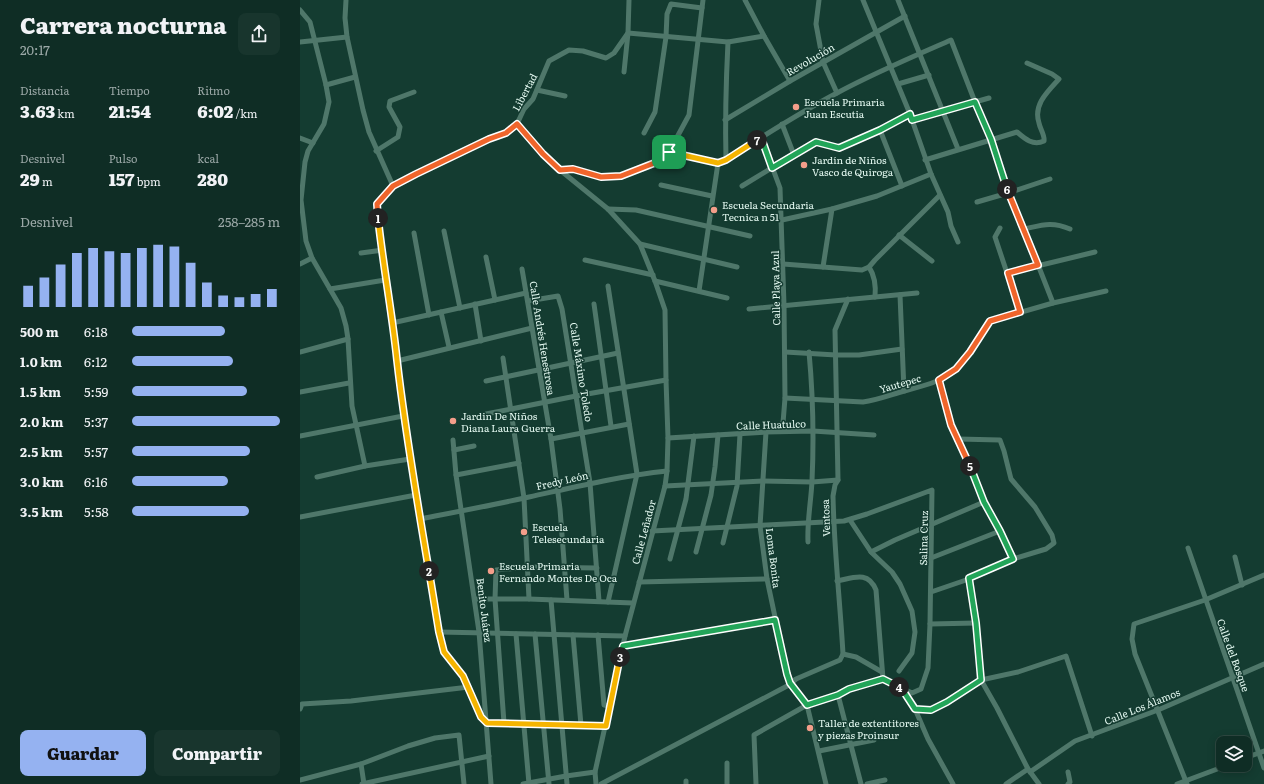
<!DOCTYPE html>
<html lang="es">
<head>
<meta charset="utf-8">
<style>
  :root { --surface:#0f2d25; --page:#18352d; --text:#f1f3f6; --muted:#9ba8a7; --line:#2f4942; --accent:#95b2f1 }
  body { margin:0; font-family:Literata,serif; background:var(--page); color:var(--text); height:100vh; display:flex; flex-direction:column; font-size:15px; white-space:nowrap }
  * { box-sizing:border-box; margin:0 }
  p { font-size:13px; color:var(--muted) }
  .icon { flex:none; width:22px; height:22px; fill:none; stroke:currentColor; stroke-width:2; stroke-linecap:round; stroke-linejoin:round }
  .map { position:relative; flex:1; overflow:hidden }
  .drawer { display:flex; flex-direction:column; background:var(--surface); width:300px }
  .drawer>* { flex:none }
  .tools { position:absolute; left:916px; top:736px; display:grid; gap:8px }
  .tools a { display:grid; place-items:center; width:36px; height:36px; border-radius:8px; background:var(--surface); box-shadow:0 2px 10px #0003,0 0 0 1px var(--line); font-size:20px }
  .pin { position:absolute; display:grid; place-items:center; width:34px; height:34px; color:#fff; margin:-17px; border-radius:8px; box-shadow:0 2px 6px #0006 }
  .km { position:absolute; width:20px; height:20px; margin:-10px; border-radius:50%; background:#222; color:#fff; font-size:11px; line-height:20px; text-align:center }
  .round { display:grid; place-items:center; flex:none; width:42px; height:42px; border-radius:8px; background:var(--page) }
  .summary { display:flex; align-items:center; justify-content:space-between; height:68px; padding:0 20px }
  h1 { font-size:22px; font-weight:800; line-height:30px }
  .metrics { display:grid; grid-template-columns:repeat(3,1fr); gap:6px; height:68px; padding:4px 20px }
  .metrics div { display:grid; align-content:center }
  .metrics b { font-size:17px; font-weight:800 }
  .metrics small { font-size:11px; font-weight:400 }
  .metrics p { font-size:11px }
  .chart { height:112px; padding:8px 20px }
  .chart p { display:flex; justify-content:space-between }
  .chart svg { width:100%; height:72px; margin-top:4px; stroke:var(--accent); stroke-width:6 }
  .button { display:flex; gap:8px; margin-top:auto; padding:8px 20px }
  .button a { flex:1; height:46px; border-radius:8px; background:var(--accent); color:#111; font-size:16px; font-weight:800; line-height:46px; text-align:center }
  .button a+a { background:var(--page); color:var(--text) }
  ul { padding:0 20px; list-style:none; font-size:13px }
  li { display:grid; grid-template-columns:64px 48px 1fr; align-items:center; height:30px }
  li i { height:10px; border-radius:5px; background:var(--accent) }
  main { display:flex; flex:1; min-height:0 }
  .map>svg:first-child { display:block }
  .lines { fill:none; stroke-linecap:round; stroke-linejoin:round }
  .minor { stroke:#4f776a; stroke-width:5 }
  .split-1-casing { stroke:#fff; stroke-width:8 }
  .split-2-casing { stroke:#fff; stroke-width:8 }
  .split-3-casing { stroke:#fff; stroke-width:8 }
  .split-4-casing { stroke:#fff; stroke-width:8 }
  .split-5-casing { stroke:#fff; stroke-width:8 }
  .split-6-casing { stroke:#fff; stroke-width:8 }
  .split-7-casing { stroke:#fff; stroke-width:8 }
  .split-8-casing { stroke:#fff; stroke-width:8 }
  .split-1 { stroke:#f0652b; stroke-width:5 }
  .split-2 { stroke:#f5b400; stroke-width:5 }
  .split-3 { stroke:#f5b400; stroke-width:5 }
  .split-4 { stroke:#22a559; stroke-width:5 }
  .split-5 { stroke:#22a559; stroke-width:5 }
  .split-6 { stroke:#f0652b; stroke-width:5 }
  .split-7 { stroke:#22a559; stroke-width:5 }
  .split-8 { stroke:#f5b400; stroke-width:5 }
  .poi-dot { fill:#f49e8a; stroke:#143c31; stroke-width:1.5 }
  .labels { text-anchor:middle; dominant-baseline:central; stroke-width:3; stroke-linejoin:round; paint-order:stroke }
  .street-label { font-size:10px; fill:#e5faf2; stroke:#143c31 }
  .poi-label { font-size:10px; fill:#e5faf2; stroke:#143c31; text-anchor:start }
</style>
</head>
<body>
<main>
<section class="drawer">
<div class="summary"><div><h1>Carrera nocturna</h1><p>20:17</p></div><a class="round"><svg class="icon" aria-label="share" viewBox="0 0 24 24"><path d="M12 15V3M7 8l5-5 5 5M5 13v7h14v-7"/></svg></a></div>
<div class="metrics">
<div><p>Distancia</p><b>3.63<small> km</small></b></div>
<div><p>Tiempo</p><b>21:54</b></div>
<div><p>Ritmo</p><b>6:02<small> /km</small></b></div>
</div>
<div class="metrics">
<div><p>Desnivel</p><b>29<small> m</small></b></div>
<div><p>Pulso</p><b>157<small> bpm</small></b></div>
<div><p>kcal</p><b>280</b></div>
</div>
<div class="chart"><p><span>Desnivel</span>258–285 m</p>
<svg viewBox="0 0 160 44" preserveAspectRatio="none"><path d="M5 44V31M15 44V26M25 44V18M35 44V11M45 44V8M55 44V10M65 44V11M75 44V8M85 44V6M95 44V7M105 44V17M115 44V29M125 44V37M135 44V38M145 44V36M155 44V33"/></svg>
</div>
<ul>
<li><b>500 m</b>6:18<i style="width:63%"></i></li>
<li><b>1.0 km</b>6:12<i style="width:68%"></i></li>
<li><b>1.5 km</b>5:59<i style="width:78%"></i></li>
<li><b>2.0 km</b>5:37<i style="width:100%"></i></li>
<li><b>2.5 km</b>5:57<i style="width:80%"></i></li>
<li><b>3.0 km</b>6:16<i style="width:65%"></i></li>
<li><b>3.5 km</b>5:58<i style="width:79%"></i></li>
</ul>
<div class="button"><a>Guardar</a><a>Compartir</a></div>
</section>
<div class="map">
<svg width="964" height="784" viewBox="0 0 964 784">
  <rect width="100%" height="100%" fill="#143c31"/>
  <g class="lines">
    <g class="minor">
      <polyline points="46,0 45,18 47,37 63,110 69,132 93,186"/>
      <polyline points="445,0 464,36 490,81"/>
      <polyline points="519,0 516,24 523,62 537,93"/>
      <polyline points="563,0 610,114 631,174 648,212 651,226 658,242"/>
      <polyline points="598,0 658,149"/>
      <polyline points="0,10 10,22 26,85 29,102 24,124 8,151 5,162 1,200 6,241 12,258 41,308 46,326 48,339 52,406 65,466"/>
      <polyline points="0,42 47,37"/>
      <polyline points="324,72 328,33 329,0"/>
      <polyline points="598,84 629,75"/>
      <polyline points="26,85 55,77"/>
      <polyline points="237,90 265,96"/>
      <polyline points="425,120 490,81 605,16"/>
      <polyline points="612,120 689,98"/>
      <polyline points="217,124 243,154 260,170 308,209 340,244 355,281 365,310 366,380 368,438 367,471 365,486 325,636 295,772 296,784"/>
      <polyline points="482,124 494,155"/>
      <polyline points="580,130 602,186"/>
      <polyline points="344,133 355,112 366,37 367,14 371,4 402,8"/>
      <polyline points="461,137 480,188 484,305 485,398 483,423 466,432 460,526 467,579 487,674 491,683 507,705 526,784"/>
      <polyline points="0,138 13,143"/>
      <polyline points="76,151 98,137 100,127 89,107 90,101 114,92"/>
      <path d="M369,152l49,11 8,-3c37,-24 73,-47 111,-67 37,-20 75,-36 114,-53l24,62 16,37 17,54 16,36 29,74"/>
      <path d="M426,160c-1,-40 0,-79 2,-118"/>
      <path d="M625,160l92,-28c8,7 16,14 27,9 1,-6 -4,-12 -5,-18 -6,-18 8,-31 20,-44l-7,-5 -25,-11"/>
      <polyline points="260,170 273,169 301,177 321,176 342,169 357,162 369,152 389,115 403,0"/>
      <polyline points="361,185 412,196"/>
      <polyline points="442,186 516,141 539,148 580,130 610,114"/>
      <polyline points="677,202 708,193 750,179"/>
      <polyline points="308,209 336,210 450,236"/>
      <polyline points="482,220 532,209 577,196 631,174"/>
      <polyline points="700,228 695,237 720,312"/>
      <path d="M724,229c18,-4 28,-8 46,0"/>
      <polyline points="144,231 160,308"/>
      <polyline points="114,233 129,315"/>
      <polyline points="599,235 632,261"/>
      <polyline points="340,244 437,267"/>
      <polyline points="61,253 83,250"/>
      <polyline points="186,257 195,300"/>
      <polyline points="285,260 353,275"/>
      <polyline points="0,264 12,258"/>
      <polyline points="483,264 562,270 569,267 575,260 640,195"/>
      <polyline points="523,267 532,209"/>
      <path d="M569,267c6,9 7,19 6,30"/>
      <polyline points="222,269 251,439 260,509 267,600"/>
      <polyline points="708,273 795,252"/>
      <polyline points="355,281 427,298"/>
      <polyline points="308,286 337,474 308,602"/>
      <polyline points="30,289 85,280"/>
      <polyline points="399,291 418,163"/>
      <polyline points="600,295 604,391"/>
      <polyline points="228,301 258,296 262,309 290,483 299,601"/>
      <polyline points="175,304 181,341"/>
      <polyline points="294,304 311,426"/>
      <polyline points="449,309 617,293"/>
      <polyline points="141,312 149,347"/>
      <polyline points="92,323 226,293"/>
      <polyline points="0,352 48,339"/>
      <polyline points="485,352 536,355 559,355 602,349"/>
      <polyline points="203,358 224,498 229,599"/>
      <polyline points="97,361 232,328"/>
      <polyline points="639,380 651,425 665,454 684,502 700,531 713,559"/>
      <polyline points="186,381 318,353"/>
      <polyline points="0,392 49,383"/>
      <path d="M485,398l78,4c14,-2 27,-7 41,-11 18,-5 39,-9 53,-23 13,-13 23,-31 33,-47l63,-18 53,-12"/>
      <polyline points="186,414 276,396 366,380"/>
      <polyline points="0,436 103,416"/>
      <polyline points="368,438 466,432 513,431 574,435"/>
      <polyline points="251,439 329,424"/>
      <polyline points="153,440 156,475 179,632 191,784"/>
      <polyline points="154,450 174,446"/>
      <polyline points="156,475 219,463"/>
      <polyline points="17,477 65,466 110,459"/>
      <polyline points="365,486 463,481 512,482 538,480"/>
      <polyline points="0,517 116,495"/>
      <path d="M120,519c36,-7 73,-14 109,-22 46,-10 91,-21 138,-26"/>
      <polyline points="550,520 571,552 592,572 600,584 612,611 615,632 612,653 599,671"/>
      <polyline points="352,531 544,521 567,514 632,490 630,624 628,668 621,689 612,693 583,679 549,689 538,695 507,705 454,735 456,784"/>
      <path d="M508,542c-1,-21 3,-40 4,-61 2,-43 1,-86 -3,-129"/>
      <polyline points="423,543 437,486 440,434"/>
      <polyline points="888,548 964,768"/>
      <polyline points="396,552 411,495 415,467 418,435"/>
      <polyline points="571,552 595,540 684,502"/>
      <polyline points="935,557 942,585"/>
      <polyline points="631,558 700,531"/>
      <polyline points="370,559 386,499 394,436"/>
      <polyline points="669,579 676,623 681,680 697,708 728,769 739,784"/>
      <path d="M537,581c16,-3 31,-11 39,9l7,89"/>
      <polyline points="339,582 467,579"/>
      <polyline points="631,592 669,579 713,559 746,549 754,543 752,535 735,507 711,479 704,451 700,440 658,439"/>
      <polyline points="175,599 229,599 333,603"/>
      <polyline points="251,600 267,784"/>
      <polyline points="630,624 676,623"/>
      <polyline points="139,632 325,636"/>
      <polyline points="216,634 229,784"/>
      <polyline points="235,634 249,784"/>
      <polyline points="273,635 281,725"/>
      <polyline points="298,635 304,705 310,706"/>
      <polyline points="323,646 475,620"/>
      <polyline points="543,654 556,657 582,672"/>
      <polyline points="603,690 615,709 628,739 653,784"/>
      <polyline points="538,695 561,784"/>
      <polyline points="0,709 2,704 51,701 169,687"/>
      <polyline points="615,709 631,711 647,702 681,680 718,672 766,656 792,736"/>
      <polyline points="187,723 181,717 163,676 144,652 139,632 103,416 97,361 85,280 77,204 93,186 116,174 189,139 206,133 217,124 224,109 233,99 249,61 269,50 283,51 306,58 314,53 328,33 428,42 464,36"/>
      <polyline points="187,723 306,726"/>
      <polyline points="204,723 195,599 196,570 228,567 297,568"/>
      <polyline points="519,751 574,740"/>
      <polyline points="945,758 964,751"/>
      <polyline points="427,763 427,784"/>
      <polyline points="61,764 64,784"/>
      <polyline points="730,772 775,741 858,710 964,664"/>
      <polyline points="0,780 61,764 108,746 135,738 159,735 164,784"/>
      <polyline points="62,784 189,756"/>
      <polyline points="223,784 266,776 295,772"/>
      <path d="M301,784l188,-99 7,-6 44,-19 3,-6c-3,-53 -9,-105 -10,-158l2,-11 3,-5 -3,-150 13,-31"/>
      <polyline points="386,784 386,781"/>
      <polyline points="567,784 585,780"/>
      <polyline points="706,784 728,769"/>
      <polyline points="768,784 770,782 768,772"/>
      <polyline points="877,784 928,765"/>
      <polyline points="887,784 835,654 832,639 834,624 905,600 964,575"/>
    </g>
  </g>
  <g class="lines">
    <g class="split-1-casing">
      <polyline id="split-1" points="78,218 77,204 93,186 116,174 189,139 206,133 217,124 243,154 260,170 273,169 301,177 321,176 357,162 369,152"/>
    </g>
    <g class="split-2-casing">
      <path id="split-2" d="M78,218c5,47 14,94 19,142 8,71 20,141 32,211"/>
    </g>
    <g class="split-3-casing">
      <polyline id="split-3" points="129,571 139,632 144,652 163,676 181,717 187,723 306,726 320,657"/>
    </g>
    <g class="split-4-casing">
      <polyline id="split-4" points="320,657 323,646 475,620 487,674 490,683 507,705 538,695 549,689 583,679 599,687"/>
    </g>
    <g class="split-5-casing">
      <polyline id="split-5" points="599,687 602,689 615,709 631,710 647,702 681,680 676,623 669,578 713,559 700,531 684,502 670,466"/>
    </g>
    <g class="split-6-casing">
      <polyline id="split-6" points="670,466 651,425 639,380 656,369 670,352 690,321 720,312 708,273 738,265 707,189"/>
    </g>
    <g class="split-7-casing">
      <polyline id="split-7" points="457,140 461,137 472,168 516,142 539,148 580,130 610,114 612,120 675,102 691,139 707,189"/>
    </g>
    <g class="split-8-casing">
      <polyline id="split-8" points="369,152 418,163 426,160 457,140"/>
    </g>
    <use href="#split-1" class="split-1"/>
    <use href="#split-2" class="split-2"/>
    <use href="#split-3" class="split-3"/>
    <use href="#split-4" class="split-4"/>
    <use href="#split-5" class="split-5"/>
    <use href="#split-6" class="split-6"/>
    <use href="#split-7" class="split-7"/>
    <use href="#split-8" class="split-8"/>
  </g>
  <g class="poi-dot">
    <circle cx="496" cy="107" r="4"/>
    <circle cx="504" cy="165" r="4"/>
    <circle cx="414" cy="210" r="4"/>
    <circle cx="153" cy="421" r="4"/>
    <circle cx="224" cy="532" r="4"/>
    <circle cx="191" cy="571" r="4"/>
    <circle cx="510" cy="728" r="4"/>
  </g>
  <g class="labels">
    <g class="street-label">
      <text transform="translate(510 59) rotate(-30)">Revolución</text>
      <text transform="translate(224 92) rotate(-62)">Libertad</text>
      <text transform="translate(475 288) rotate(-91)">Calle Playa Azul</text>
      <text transform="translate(243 338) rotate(81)">Calle Andrés Henestrosa</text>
      <text transform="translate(282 372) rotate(81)">Calle Máximo Toledo</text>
      <text transform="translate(600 383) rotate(-16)">Yautepec</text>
      <text transform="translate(471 424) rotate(-2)">Calle Huatulco</text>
      <text transform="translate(262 480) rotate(-13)">Fredy León</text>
      <text transform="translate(525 518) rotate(-92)">Ventosa</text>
      <text transform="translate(343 532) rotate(-75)">Calle Leñador</text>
      <text transform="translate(623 538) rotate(-89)">Salina Cruz</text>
      <text transform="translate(474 558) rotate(83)">Loma Bonita</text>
      <text transform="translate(185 610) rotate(83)">Benito Juárez</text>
      <text transform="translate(934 655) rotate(70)">Calle del Bosque</text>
      <text transform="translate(842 706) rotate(-22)">Calle Los Álamos</text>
    </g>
    <g class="poi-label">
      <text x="504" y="101">Escuela Primaria<tspan x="504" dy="12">Juan Escutia</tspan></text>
      <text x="512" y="159">Jardín de Niños<tspan x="512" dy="12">Vasco de Quiroga</tspan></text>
      <text x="422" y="204">Escuela Secundaria<tspan x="422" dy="12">Tecnica n 51</tspan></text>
      <text x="161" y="415">Jardin De Niños<tspan x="161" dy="12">Diana Laura Guerra</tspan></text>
      <text x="232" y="526">Escuela<tspan x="232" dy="12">Telesecundaria</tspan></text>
      <text x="199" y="565">Escuela Primaria<tspan x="199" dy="12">Fernando Montes De Oca</tspan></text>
      <text x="518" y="722">Taller de extentitores<tspan x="518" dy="12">y piezas Proinsur</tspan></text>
    </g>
  </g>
</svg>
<div class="tools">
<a><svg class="icon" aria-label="layers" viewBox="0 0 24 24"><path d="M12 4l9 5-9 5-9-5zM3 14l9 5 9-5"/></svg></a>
</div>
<div class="pin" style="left:369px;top:152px;background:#1e9e55"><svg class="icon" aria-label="arrive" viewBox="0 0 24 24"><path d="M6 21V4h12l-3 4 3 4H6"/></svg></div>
<b class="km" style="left:78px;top:218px">1</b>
<b class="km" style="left:129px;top:571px">2</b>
<b class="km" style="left:320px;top:657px">3</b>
<b class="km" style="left:599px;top:687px">4</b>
<b class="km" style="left:670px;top:466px">5</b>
<b class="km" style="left:707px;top:189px">6</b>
<b class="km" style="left:457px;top:140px">7</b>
</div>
</main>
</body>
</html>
